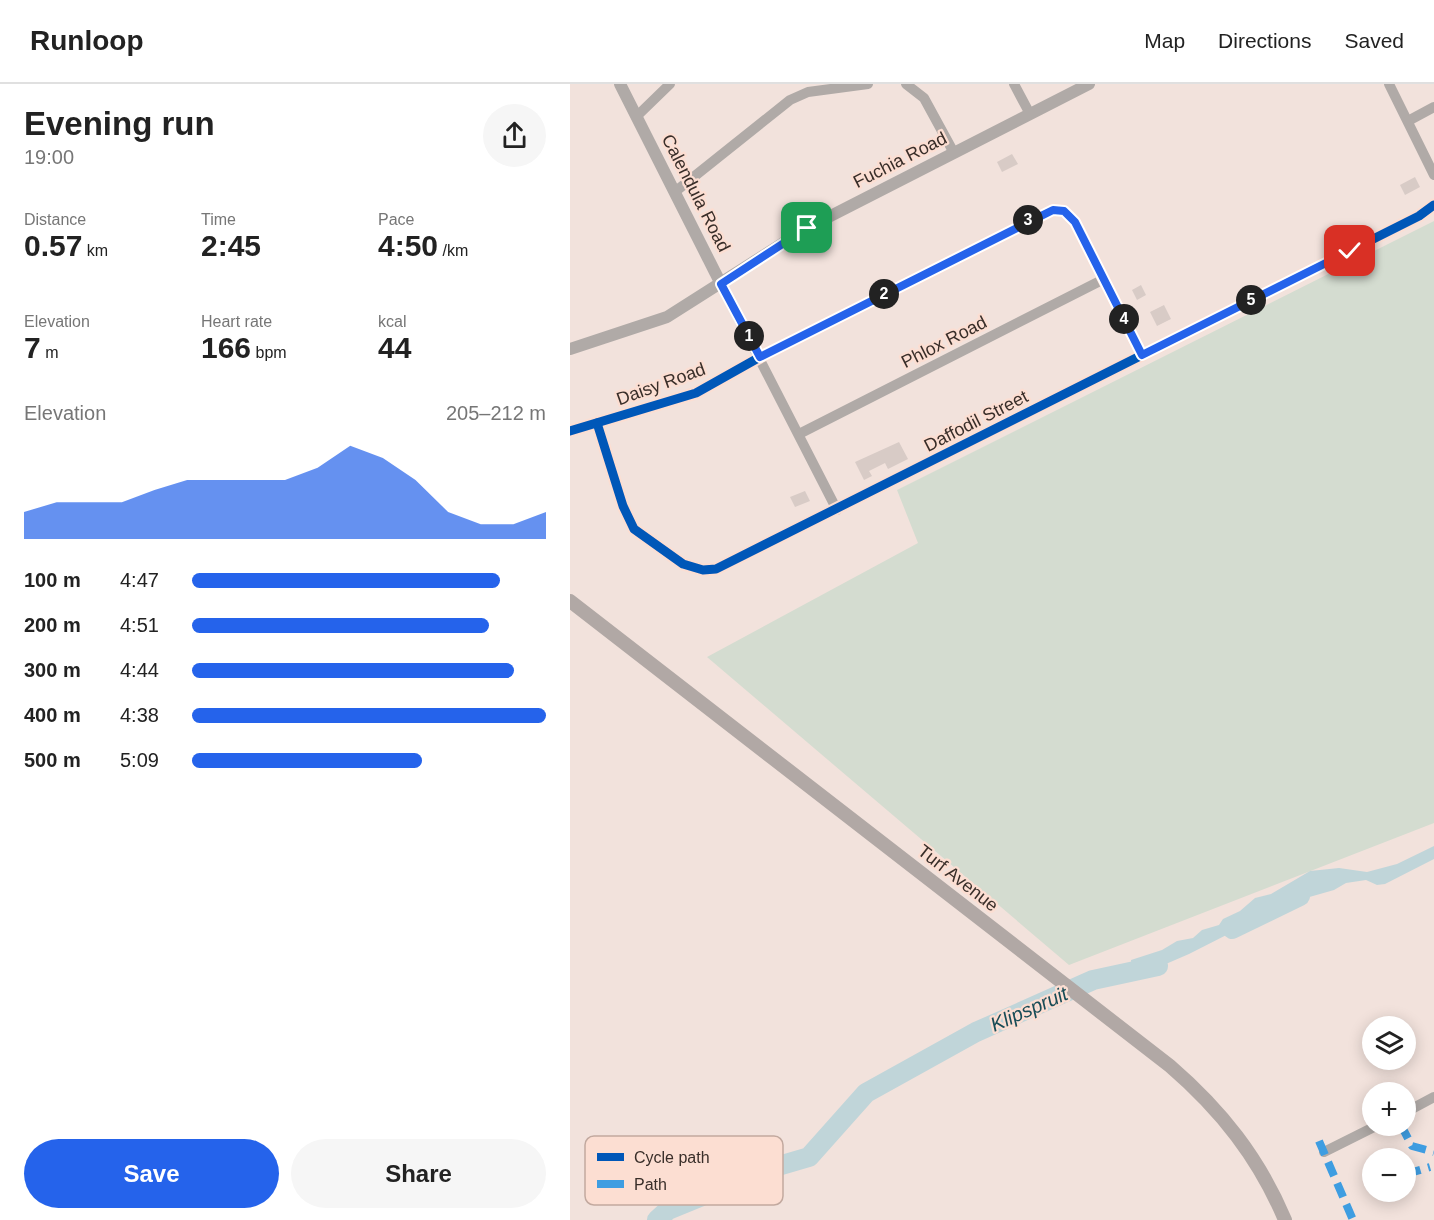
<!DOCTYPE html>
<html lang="en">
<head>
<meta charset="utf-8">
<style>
  :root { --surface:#fff; --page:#f6f6f6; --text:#222; --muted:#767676; --line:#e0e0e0; --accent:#2563eb }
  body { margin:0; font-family:Helvetica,sans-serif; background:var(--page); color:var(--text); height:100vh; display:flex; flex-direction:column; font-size:22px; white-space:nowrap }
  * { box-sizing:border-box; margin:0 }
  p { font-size:20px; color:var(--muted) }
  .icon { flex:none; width:33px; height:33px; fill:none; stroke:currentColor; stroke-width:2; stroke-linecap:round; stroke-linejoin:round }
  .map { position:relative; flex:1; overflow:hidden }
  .sheet { display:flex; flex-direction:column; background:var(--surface); width:570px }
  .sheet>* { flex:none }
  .fabs { position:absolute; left:792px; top:932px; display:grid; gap:12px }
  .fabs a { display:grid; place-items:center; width:54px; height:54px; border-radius:50%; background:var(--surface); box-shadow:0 3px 15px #0003; font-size:30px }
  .pin { position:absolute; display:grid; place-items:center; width:51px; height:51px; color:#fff; margin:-26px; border-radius:12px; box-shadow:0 3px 9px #0006 }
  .km { position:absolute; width:30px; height:30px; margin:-15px; border-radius:50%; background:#222; color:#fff; font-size:16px; line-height:30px; text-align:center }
  .round { display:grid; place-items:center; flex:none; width:63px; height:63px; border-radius:32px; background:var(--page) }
  .summary { display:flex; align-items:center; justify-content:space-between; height:102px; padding:0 24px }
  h1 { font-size:33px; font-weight:600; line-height:45px }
  .stats { display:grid; grid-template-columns:repeat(3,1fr); gap:9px; height:102px; padding:6px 24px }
  .stats div { display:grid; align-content:center }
  .stats b { font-size:30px; font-weight:600 }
  .stats small { font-size:16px; font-weight:400 }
  .stats p { font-size:16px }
  .chart { height:168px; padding:12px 24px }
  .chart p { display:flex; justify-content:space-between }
  .chart svg { width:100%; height:108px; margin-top:6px; fill:var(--accent); opacity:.7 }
  .action { display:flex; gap:12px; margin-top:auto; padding:12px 24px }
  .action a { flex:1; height:69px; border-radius:36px; background:var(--accent); color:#fff; font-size:24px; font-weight:600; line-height:69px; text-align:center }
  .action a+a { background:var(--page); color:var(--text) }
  ul { padding:0 24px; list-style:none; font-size:20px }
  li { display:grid; grid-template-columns:96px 72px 1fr; align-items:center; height:45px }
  li i { height:15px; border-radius:8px; background:var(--accent) }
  header { display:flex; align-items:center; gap:36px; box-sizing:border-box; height:84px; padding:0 30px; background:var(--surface); border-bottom:2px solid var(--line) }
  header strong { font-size:28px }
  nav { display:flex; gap:33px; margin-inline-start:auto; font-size:21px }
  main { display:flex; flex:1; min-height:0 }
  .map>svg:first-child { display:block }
  .green { fill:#d4dcd0 }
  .water { fill:#c0d5d9 }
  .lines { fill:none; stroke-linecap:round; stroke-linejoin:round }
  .river { stroke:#c0d5d9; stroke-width:20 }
  .building { fill:#d8cbc6 }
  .minor { stroke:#b0aaa7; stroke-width:10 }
  .tertiary { stroke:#b0aaa7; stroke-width:12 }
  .secondary { stroke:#b1a8a5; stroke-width:14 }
  .quiet { stroke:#3e9de1; stroke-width:8; stroke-dasharray:15 8; stroke-linecap:butt }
  .cycleway-casing { stroke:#fcded2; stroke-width:13 }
  .cycleway { stroke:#0057b8; stroke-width:9 }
  .route-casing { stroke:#fff; stroke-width:12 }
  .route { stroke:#2563eb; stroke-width:8 }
  .labels { text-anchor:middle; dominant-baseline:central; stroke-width:4.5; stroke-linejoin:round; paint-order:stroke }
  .street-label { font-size:18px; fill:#392e29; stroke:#fcded2 }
  .water-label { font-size:20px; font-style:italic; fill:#184c57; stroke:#fcded2 }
  .key { fill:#fcded2; stroke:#c2a99f; stroke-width:1.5 }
  .key-label { font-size:16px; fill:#392e29 }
</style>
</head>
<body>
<header>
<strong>Runloop</strong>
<nav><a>Map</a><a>Directions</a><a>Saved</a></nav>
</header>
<main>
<section class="sheet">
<div class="summary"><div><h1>Evening run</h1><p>19:00</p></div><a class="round"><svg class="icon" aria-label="share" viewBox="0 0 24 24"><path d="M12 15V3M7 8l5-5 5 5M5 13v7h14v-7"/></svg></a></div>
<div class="stats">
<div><p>Distance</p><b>0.57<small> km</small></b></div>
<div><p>Time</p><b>2:45</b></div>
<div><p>Pace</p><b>4:50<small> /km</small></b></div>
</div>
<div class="stats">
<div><p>Elevation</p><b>7<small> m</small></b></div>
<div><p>Heart rate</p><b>166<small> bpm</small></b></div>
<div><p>kcal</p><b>44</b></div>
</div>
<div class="chart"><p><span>Elevation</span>205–212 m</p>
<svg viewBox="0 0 160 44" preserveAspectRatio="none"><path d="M0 44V33L10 29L20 29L30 29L40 24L50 20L60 20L70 20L80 20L90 15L100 6L110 11L120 20L130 33L140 38L150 38L160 33V44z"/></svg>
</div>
<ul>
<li><b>100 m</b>4:47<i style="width:87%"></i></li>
<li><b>200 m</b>4:51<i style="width:84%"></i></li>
<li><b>300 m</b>4:44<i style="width:91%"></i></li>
<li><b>400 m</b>4:38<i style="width:100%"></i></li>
<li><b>500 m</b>5:09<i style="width:65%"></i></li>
</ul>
<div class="action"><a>Save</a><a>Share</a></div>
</section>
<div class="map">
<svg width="864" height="1136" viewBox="0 0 864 1136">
  <rect width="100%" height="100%" fill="#f2e2dc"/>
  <polygon class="green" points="864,137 864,739 499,881 137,573 348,459 327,406"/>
  <polygon class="water" points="864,762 864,775 815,800 807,801 796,796 776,799 764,806 690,827 680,839 619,870 582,886 562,890 561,876 592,866 607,857 623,854 632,846 649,841 653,835 670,827 685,814 701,810 740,787 769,784 797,788 827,780"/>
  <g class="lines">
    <g class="river">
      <polyline points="662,845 730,812"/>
      <polyline points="87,1136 98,1126 198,1085 239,1073 296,1009 406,948 523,896 588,882"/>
    </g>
  </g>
  <g class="building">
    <polygon points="442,70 448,80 432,88 427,78"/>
    <polygon points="845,93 850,103 835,111 830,101"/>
    <polygon points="571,201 576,211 567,216 562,206"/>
    <polygon points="594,221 601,235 587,242 580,228"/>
    <polygon points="329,358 338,375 318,385 315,379 299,387 302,392 294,396 285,378"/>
    <polygon points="235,407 240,417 225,423 220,413"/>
  </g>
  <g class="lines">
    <g class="minor">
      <polyline points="336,0 354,14 384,69"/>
      <polyline points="444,0 460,30"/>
      <polyline points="819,0 864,91"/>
      <polyline points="67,32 100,0"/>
      <polyline points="838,37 864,23"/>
      <polyline points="106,107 220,16 238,8 298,0"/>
      <polyline points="151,200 267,426"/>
      <polyline points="27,339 53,422 64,445 113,480 133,486 146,485 849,132 864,121"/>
      <polyline points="0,347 126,309 190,273 483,126 494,127 505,138 572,271"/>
      <polyline points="229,350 534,195"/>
      <polyline points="836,1028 864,1013"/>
      <polyline points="754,1068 808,1041"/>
    </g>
    <g class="tertiary">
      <polyline points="50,0 151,200"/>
      <polyline points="0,265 97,233 237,144 519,0"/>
    </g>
    <path class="secondary" d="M0,517l600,465c51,44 89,92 115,154"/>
    <g class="quiet">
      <polyline points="831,1041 842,1062 864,1068"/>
      <polyline points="749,1057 783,1136"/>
      <polyline points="836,1090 860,1083"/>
    </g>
    <g class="cycleway-casing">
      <g id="cycleway">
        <polyline points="27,339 53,422 64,445 113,480 133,486 146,485 849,132 864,121"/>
        <polyline points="0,347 126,309 190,273 483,126 494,127 505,138 572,271"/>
      </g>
    </g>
    <use href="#cycleway" class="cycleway"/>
  </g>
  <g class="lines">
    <g class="route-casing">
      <polyline id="route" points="237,144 151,200 190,273 483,126 494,127 505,138 572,271 780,167"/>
    </g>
    <use href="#route" class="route"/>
  </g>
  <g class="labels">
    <g class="street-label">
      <text transform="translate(330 76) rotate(-27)">Fuchia Road</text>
      <text transform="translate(126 109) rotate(63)">Calendula Road</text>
      <text transform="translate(374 258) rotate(-27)">Phlox Road</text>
      <text transform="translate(91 300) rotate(-20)">Daisy Road</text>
      <text transform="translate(406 337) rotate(-27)">Daffodil Street</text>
      <text transform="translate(388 794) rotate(38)">Turf Avenue</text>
    </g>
    <g class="water-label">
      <text transform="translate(459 925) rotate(-24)">Klipspruit</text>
    </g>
  </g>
  <rect x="15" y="1052" width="198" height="69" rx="9" class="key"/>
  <rect x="27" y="1069" width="27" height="8" fill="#0057b8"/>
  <rect x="27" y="1096" width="27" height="8" fill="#3e9de1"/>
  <g class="key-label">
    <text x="64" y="1079">Cycle path</text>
    <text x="64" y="1106">Path</text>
  </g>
</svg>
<div class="fabs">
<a><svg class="icon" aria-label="layers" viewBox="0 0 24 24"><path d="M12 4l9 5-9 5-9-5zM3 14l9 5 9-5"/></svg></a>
<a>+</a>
<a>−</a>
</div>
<div class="pin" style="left:237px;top:144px;background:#1e9e55"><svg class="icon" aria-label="arrive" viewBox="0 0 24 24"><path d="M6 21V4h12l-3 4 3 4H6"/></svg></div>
<div class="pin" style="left:780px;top:167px;background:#d93025"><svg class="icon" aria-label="check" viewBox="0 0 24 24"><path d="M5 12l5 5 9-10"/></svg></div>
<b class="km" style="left:179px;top:252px">1</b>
<b class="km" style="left:314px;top:210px">2</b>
<b class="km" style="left:458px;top:136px">3</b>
<b class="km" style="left:554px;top:235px">4</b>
<b class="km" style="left:681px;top:216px">5</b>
</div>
</main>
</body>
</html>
